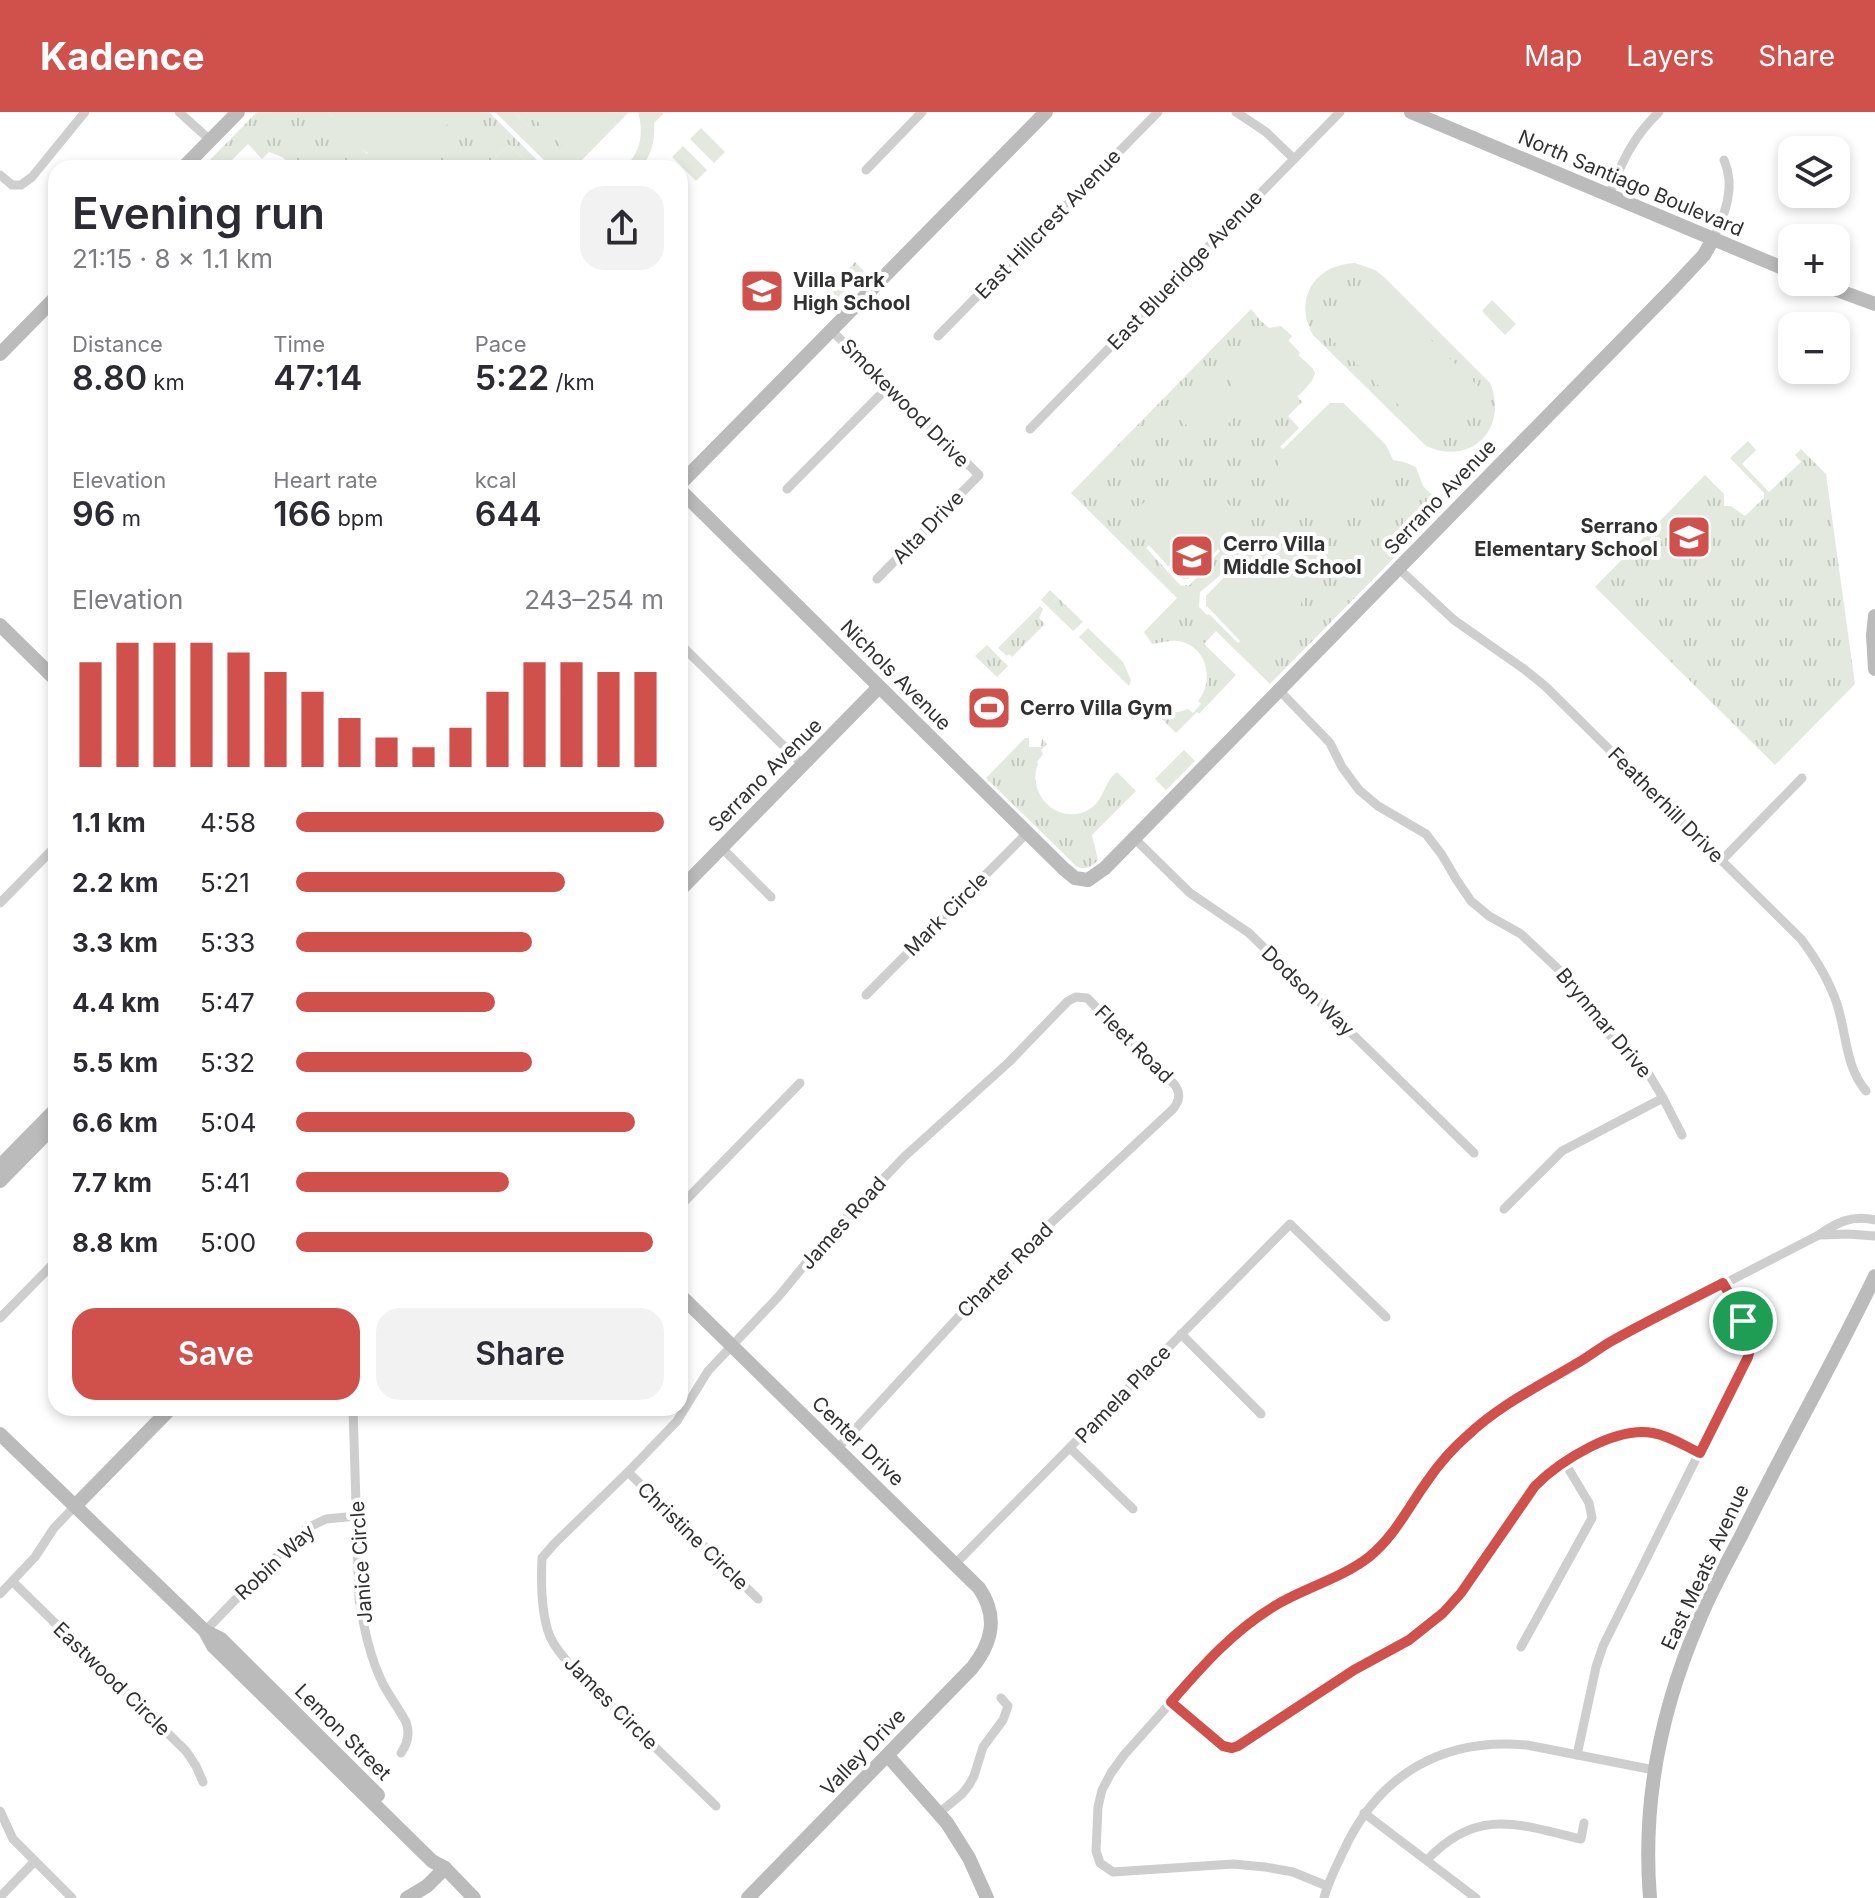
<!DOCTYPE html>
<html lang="en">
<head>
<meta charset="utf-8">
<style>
  :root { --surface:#fff; --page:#f2f2f3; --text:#2b2b33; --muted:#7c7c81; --accent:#d0504c }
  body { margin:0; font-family:Inter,sans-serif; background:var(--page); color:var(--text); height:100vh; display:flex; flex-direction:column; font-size:30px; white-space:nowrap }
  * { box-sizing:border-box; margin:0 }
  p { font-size:26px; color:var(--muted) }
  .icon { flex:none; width:44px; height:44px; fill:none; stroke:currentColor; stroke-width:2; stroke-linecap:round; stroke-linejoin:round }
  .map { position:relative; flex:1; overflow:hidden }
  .panel { position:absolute; left:48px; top:48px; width:640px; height:1256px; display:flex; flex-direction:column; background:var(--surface); border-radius:24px; box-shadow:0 4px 12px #0003 }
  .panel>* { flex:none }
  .fabs { position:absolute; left:1778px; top:24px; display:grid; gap:16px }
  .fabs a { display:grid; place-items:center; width:72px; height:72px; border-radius:16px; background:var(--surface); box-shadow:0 4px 12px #0003; font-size:40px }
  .pin { position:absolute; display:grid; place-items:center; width:68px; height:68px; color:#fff; margin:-34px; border:4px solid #fff; border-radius:50%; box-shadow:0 2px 8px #0007 }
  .round { display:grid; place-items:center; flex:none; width:84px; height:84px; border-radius:24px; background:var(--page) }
  .summary { display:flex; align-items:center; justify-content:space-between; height:136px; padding:0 24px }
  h1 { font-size:44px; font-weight:600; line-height:60px }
  .metrics { display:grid; grid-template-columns:repeat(3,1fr); gap:12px; height:136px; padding:8px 24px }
  .metrics div { display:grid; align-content:center }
  .metrics b { font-size:34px; font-weight:600 }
  .metrics small { font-size:22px; font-weight:400 }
  .metrics p { font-size:22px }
  .chart { height:224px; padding:16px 24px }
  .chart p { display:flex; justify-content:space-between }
  .chart svg { width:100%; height:144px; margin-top:8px; stroke:var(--accent); stroke-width:6 }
  .cta { display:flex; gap:16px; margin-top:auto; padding:16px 24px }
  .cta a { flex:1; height:92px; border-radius:24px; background:var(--accent); color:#fff; font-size:32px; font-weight:600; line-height:92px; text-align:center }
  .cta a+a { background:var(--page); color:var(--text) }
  ul { padding:0 24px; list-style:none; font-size:26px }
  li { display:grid; grid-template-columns:128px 96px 1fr; align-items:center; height:60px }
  li i { height:20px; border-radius:10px; background:var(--accent) }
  header { display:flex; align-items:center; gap:48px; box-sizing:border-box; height:112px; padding:0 40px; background:var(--accent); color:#fff }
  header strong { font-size:38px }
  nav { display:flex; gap:44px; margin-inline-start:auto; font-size:28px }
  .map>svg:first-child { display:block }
  .grass { fill:url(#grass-tufts); fill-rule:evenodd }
  .pitch { fill:#e3e9df }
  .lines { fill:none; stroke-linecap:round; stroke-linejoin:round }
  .street { stroke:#cecece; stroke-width:9 }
  .secondary { stroke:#bbb; stroke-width:14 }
  .route-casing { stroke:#fff; stroke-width:16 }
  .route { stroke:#d0504c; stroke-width:10 }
  .labels { text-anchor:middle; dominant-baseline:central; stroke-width:8; stroke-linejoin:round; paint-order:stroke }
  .street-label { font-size:20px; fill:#313131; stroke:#fff }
  .poi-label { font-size:20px; font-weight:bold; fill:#313131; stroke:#fff; text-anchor:start }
</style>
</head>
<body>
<header>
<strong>Kadence</strong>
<nav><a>Map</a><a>Layers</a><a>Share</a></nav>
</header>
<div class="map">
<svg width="1875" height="1786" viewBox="0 0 1875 1786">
  <defs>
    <pattern id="grass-tufts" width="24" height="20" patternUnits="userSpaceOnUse" patternTransform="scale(2)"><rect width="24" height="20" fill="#e3e9df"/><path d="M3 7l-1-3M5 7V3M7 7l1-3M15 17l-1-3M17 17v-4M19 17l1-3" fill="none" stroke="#c3c8c0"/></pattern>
  </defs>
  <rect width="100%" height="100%" fill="#fff"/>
  <g class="grass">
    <polygon points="257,0 328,0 367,42 455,3 452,0 489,0 545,56 533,56 509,33 484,56 294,56 282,45 269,40 262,47 248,32 224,56 202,56"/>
    <polygon points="514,0 629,0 574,56 567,52"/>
    <polygon points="855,150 864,159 824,199 815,191"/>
    <path d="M1355,151l20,7 9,7 106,106c19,45 -19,84 -64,63l-113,-111c-20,-36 1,-70 42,-72z"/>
    <path d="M1251,197l9,11 9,8 12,-2 11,10 -4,5 12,12 -2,2 14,13 3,5 -3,8 -15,15 5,6 -14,14 11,12 -19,19 3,2 47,-46h13l29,28 21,29 11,2 12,5 7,19 21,21 -174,177 -54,-53 -12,13 32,31 -37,39 -2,-2 -21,21 -23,-23 1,-2c12,5 22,6 34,1l5,4 8,-9 -3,-3c17,-21 9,-55 -20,-60 -9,-1 -17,2 -26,3l-8,-12 33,-34 -106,-105zM1149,433l34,34h5l30,-30 2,2 -30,34 -9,1 -35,-38zM1236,450l1,2 -31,32v9l34,36 -2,2 -29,-29 -2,1 -8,-8 1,-15z"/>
    <polygon points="1748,329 1756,338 1742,352 1769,380 1801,350 1795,343 1801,337 1826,362 1855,572 1775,653 1595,475 1705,363 1724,382 1724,394 1731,394 1745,404 1764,386 1764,381 1730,346"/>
    <polygon points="1050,478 1083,510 1073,519 1041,488"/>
    <polygon points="1040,494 1043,497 1039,506 1045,512 1012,545 1009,542 1007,544 998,536"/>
    <polygon points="1088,516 1123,550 1131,568 1129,574 1079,525"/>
    <polygon points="987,533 1008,554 997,565 975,544"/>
    <path d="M1025,626h4v9h12l1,-8 5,5 -6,6 2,4 -6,8 1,2c-12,30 20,62 50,46 17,-9 15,-28 29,-38l19,19 -44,44 6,25c-7,7 -13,11 -22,6l-90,-88z"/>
    <polygon points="1184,638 1195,649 1166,678 1155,667"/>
  </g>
  <g class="pitch">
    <path d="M328,0h124l4,3c-13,13 -31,37 -47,44 -34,17 -61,-26 -81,-47z"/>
    <polygon points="495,0 514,0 572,56 552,56"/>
    <polygon points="528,0 625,0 577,49"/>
    <path d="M638,0h24l1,2 -9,9c1,18 -2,31 -13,45h-18c18,-14 21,-35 15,-56z"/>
    <polygon points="701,16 725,40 714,51 690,27"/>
    <polygon points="509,33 533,56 484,56"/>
    <polygon points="683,34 707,58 696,69 672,45"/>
    <polygon points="1370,168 1481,277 1432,326 1321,217"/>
    <polygon points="1492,188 1516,212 1505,223 1482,199"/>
    <path d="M1259,214l29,14 12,13 -2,2 14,13 3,5c-8,22 -37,37 -55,50 -39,-38 -40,-58 -1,-97z"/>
    <path d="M1205,260h4l22,22 9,18c-24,27 -43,27 -67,1l9,-18z"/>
    <path d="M1330,291h13l43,42 12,26c-26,27 -56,52 -94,28 -11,-7 -20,-17 -29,-26l8,-23z"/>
    <path d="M1186,371c24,4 39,17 56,34l-24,32 -30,30h-5l-13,-14 -2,1 -19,-21 -19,-30c18,-17 32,-28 56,-32z"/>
    <path d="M1269,436c44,43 42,63 -1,106l-27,-13 -35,-36v-9l32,-32z"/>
  </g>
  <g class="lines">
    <g class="street">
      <polyline points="179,0 210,28"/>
      <polyline points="1236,0 1266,20 1294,47"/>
      <polyline points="866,58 922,0"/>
      <polyline points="0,63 12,73 21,73 32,65 85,0"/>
      <path d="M1609,83c13,-33 23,-57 50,-83"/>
      <path d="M1713,127c12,-25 23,-52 11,-79"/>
      <polyline points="831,218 979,363 877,467"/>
      <polyline points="938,224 1158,0"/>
      <polyline points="1030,317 1340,0"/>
      <polyline points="787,377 889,274"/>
      <path d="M1398,456l56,52 70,49 21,17 256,253c15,20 28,41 36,65 10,31 8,62 29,87"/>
      <polyline points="680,532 803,653"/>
      <polyline points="1279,578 1330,631 1342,655 1359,678 1378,694 1426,722 1442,743 1456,767 1471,789 1489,804 1521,822 1573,871 1606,920 1644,954 1663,986 1682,1023"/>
      <polyline points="1134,726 1190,781 1249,821 1474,1041"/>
      <polyline points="722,736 771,785"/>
      <polyline points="1722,748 1802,666"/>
      <polyline points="0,791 56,734"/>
      <polyline points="866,883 1027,721"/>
      <polyline points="680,1094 800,971"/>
      <polyline points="1504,1097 1562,1039 1663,986"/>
      <polyline points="1821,1123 1848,1122 1875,1124"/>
      <polyline points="0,1206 56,1149"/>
      <polyline points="1181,1222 1261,1302"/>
      <path d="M353,1296l6,191c5,29 11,59 24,85 7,13 16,25 23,38 4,11 2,21 -5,31"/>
      <polyline points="1070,1336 1133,1397"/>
      <polyline points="628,1360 758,1487"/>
      <polyline points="955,1452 1290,1112 1386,1205"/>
      <polyline points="13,1470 186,1639 196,1654 203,1670"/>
      <polyline points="0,1482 35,1445 54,1416 75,1394"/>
      <polyline points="205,1519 290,1431 307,1416 326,1407 357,1404"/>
      <polyline points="1521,1535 1592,1406 1589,1391 1565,1351"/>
      <path d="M1171,1590l52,44 9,2 6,-2 116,-76 55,-30 34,-27 18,-20 74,-107c26,-26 81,-60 118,-53 17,3 32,13 47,20"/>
      <polyline points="1577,1643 1596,1555 1603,1534 1750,1238 1749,1224 1723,1171"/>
      <path d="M716,1694l-146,-141c-8,-10 -17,-19 -21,-31 -8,-22 -8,-54 -7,-76l12,-14 74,-72 49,-51 31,-50 71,-75 46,-56 79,-83 105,-95 59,-61 8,-4 11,1 87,86c7,9 6,16 -1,25l-166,155 -170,185"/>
      <polyline points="0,1699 13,1727 72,1786"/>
      <polyline points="939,1701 962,1682 969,1673 974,1664 983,1635 1003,1608 1008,1594 1001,1586"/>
      <polyline points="1364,1701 1476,1786"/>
      <path d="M1427,1748c50,-53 91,-36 154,-21l3,-16"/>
      <path d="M1327,1774l-34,-14 -28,-5 -32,-3 -120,8 -13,-9 -4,-12 2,-44 4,-17 9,-17 13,-18 90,-101 15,-15 47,-34 31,-17 37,-15 24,-16 25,-24 36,-56 18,-21 21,-21 27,-23 28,-19 53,-29 33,-21 208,-107c19,-13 35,-22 58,-16"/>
      <polyline points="0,1785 35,1749"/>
      <path d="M1324,1786c4,-16 12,-31 19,-46 35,-77 99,-115 184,-107l127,25"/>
    </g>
    <g class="secondary">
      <polyline points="1411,0 1792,160"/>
      <polyline points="183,56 238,0"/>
      <polyline points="1815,170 1875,192"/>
      <polyline points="0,242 56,185"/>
      <polyline points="680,372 1046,0"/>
      <polyline points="680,378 1064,757 1075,766 1088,768 1105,756 1674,175 1704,143 1713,127"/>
      <polyline points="1875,504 1873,523 1875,557"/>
      <polyline points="0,513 56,568"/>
      <polyline points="680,778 879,575"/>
      <polyline points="0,1054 56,997"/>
      <polyline points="0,1069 56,1012"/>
      <path d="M680,1183l299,293c20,29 13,55 -7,80l-224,230"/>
      <polyline points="0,1322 205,1519 213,1534 432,1749 445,1756 474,1786"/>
      <polyline points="75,1394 171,1296"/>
      <polyline points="205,1519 221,1527 378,1683"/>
      <polyline points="888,1644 947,1711 969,1746 987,1786"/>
      <polyline points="407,1786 427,1774 445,1756"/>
      <path d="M1650,1786c-8,-96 11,-189 49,-277 12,-30 28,-58 43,-87 43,-87 91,-171 133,-258"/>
    </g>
  </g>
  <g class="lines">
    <g class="route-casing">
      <path id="route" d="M1723,1171c11,21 34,49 25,74l-48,96c-15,-7 -30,-17 -47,-20 -37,-7 -92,27 -118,53l-74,107 -18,20 -34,27 -55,30 -116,76 -6,2 -9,-2 -52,-44c32,-37 64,-73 107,-98 29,-17 64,-26 91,-47 26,-21 40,-51 59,-77 11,-16 25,-32 40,-45 32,-30 69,-48 106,-70 13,-7 24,-16 36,-23 37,-21 75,-39 113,-59z"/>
    </g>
    <use href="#route" class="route"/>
  </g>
  <defs>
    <g id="school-square" transform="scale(2.3)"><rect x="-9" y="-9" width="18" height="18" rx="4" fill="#d0504c" stroke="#fff"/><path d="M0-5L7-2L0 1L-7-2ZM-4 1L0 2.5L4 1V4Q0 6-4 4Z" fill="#fff"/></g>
    <g id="stadium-square" transform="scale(2.3)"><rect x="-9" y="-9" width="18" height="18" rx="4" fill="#d0504c" stroke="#fff"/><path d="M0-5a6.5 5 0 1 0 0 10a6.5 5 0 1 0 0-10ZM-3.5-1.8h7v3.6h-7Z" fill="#fff"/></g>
  </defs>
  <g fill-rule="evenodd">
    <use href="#school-square" x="762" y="179"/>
    <use href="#school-square" x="1689" y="425"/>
    <use href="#school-square" x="1192" y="444"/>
    <use href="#stadium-square" x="989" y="596"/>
  </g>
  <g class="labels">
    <g class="street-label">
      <text transform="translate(1631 71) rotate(23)">North Santiago Boulevard</text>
      <text transform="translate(1048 112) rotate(-46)">East Hillcrest Avenue</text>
      <text transform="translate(1185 158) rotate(-46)">East Blueridge Avenue</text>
      <text transform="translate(905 291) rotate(45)">Smokewood Drive</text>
      <text transform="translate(1440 385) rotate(-46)">Serrano Avenue</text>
      <text transform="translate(928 415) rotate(-46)">Alta Drive</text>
      <text transform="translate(896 563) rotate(45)">Nichols Avenue</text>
      <text transform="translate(765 663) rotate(-45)">Serrano Avenue</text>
      <text transform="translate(1666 693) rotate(45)">Featherhill Drive</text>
      <text transform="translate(946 802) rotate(-45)">Mark Circle</text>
      <text transform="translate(1308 879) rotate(44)">Dodson Way</text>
      <text transform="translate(1604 911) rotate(50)">Brynmar Drive</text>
      <text transform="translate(1134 932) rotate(45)">Fleet Road</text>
      <text transform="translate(843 1111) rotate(-48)">James Road</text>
      <text transform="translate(1005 1158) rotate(-45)">Charter Road</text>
      <text transform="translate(1123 1282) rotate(-46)">Pamela Place</text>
      <text transform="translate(858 1329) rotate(44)">Center Drive</text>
      <text transform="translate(693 1424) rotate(44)">Christine Circle</text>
      <text transform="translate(275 1450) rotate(-43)">Robin Way</text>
      <text transform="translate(361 1450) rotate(-94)">Janice Circle</text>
      <text transform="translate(1705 1455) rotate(-65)">East Meats Avenue</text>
      <text transform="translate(112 1567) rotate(44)">Eastwood Circle</text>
      <text transform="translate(611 1591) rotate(45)">James Circle</text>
      <text transform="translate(343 1620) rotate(45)">Lemon Street</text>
      <text transform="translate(863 1640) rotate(-46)">Valley Drive</text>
    </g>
    <g class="poi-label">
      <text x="793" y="168">Villa Park<tspan x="793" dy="23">High School</tspan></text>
      <text x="1658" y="414" text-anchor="end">Serrano<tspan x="1658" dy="23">Elementary School</tspan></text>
      <text x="1223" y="432">Cerro Villa<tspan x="1223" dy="23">Middle School</tspan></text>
      <text x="1020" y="596">Cerro Villa Gym</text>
    </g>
  </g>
</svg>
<div class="fabs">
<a><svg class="icon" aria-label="layers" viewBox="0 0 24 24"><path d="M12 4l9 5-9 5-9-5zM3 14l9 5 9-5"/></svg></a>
<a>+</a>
<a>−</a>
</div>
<div class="pin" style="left:1743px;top:1209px;background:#1e9e55"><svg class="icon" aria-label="arrive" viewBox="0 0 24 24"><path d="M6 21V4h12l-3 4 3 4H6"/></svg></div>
<section class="panel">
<div class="summary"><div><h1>Evening run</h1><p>21:15 · 8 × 1.1 km</p></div><a class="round"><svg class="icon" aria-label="share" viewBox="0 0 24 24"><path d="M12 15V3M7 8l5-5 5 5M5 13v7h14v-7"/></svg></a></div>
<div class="metrics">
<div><p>Distance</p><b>8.80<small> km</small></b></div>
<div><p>Time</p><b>47:14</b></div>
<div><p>Pace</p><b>5:22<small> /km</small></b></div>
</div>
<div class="metrics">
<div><p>Elevation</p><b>96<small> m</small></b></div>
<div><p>Heart rate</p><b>166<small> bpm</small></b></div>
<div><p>kcal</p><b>644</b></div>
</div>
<div class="chart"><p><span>Elevation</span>243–254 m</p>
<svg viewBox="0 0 160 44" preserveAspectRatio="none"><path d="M5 44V12M15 44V6M25 44V6M35 44V6M45 44V9M55 44V15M65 44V21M75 44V29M85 44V35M95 44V38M105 44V32M115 44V21M125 44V12M135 44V12M145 44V15M155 44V15"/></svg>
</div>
<ul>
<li><b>1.1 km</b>4:58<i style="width:100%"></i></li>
<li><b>2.2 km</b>5:21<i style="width:73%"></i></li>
<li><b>3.3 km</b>5:33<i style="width:64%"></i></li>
<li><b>4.4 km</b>5:47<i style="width:54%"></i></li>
<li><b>5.5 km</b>5:32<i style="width:64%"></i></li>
<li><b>6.6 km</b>5:04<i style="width:92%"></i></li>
<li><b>7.7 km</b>5:41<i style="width:58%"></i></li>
<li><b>8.8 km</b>5:00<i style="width:97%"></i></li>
</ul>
<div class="cta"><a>Save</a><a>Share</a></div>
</section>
</div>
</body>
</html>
